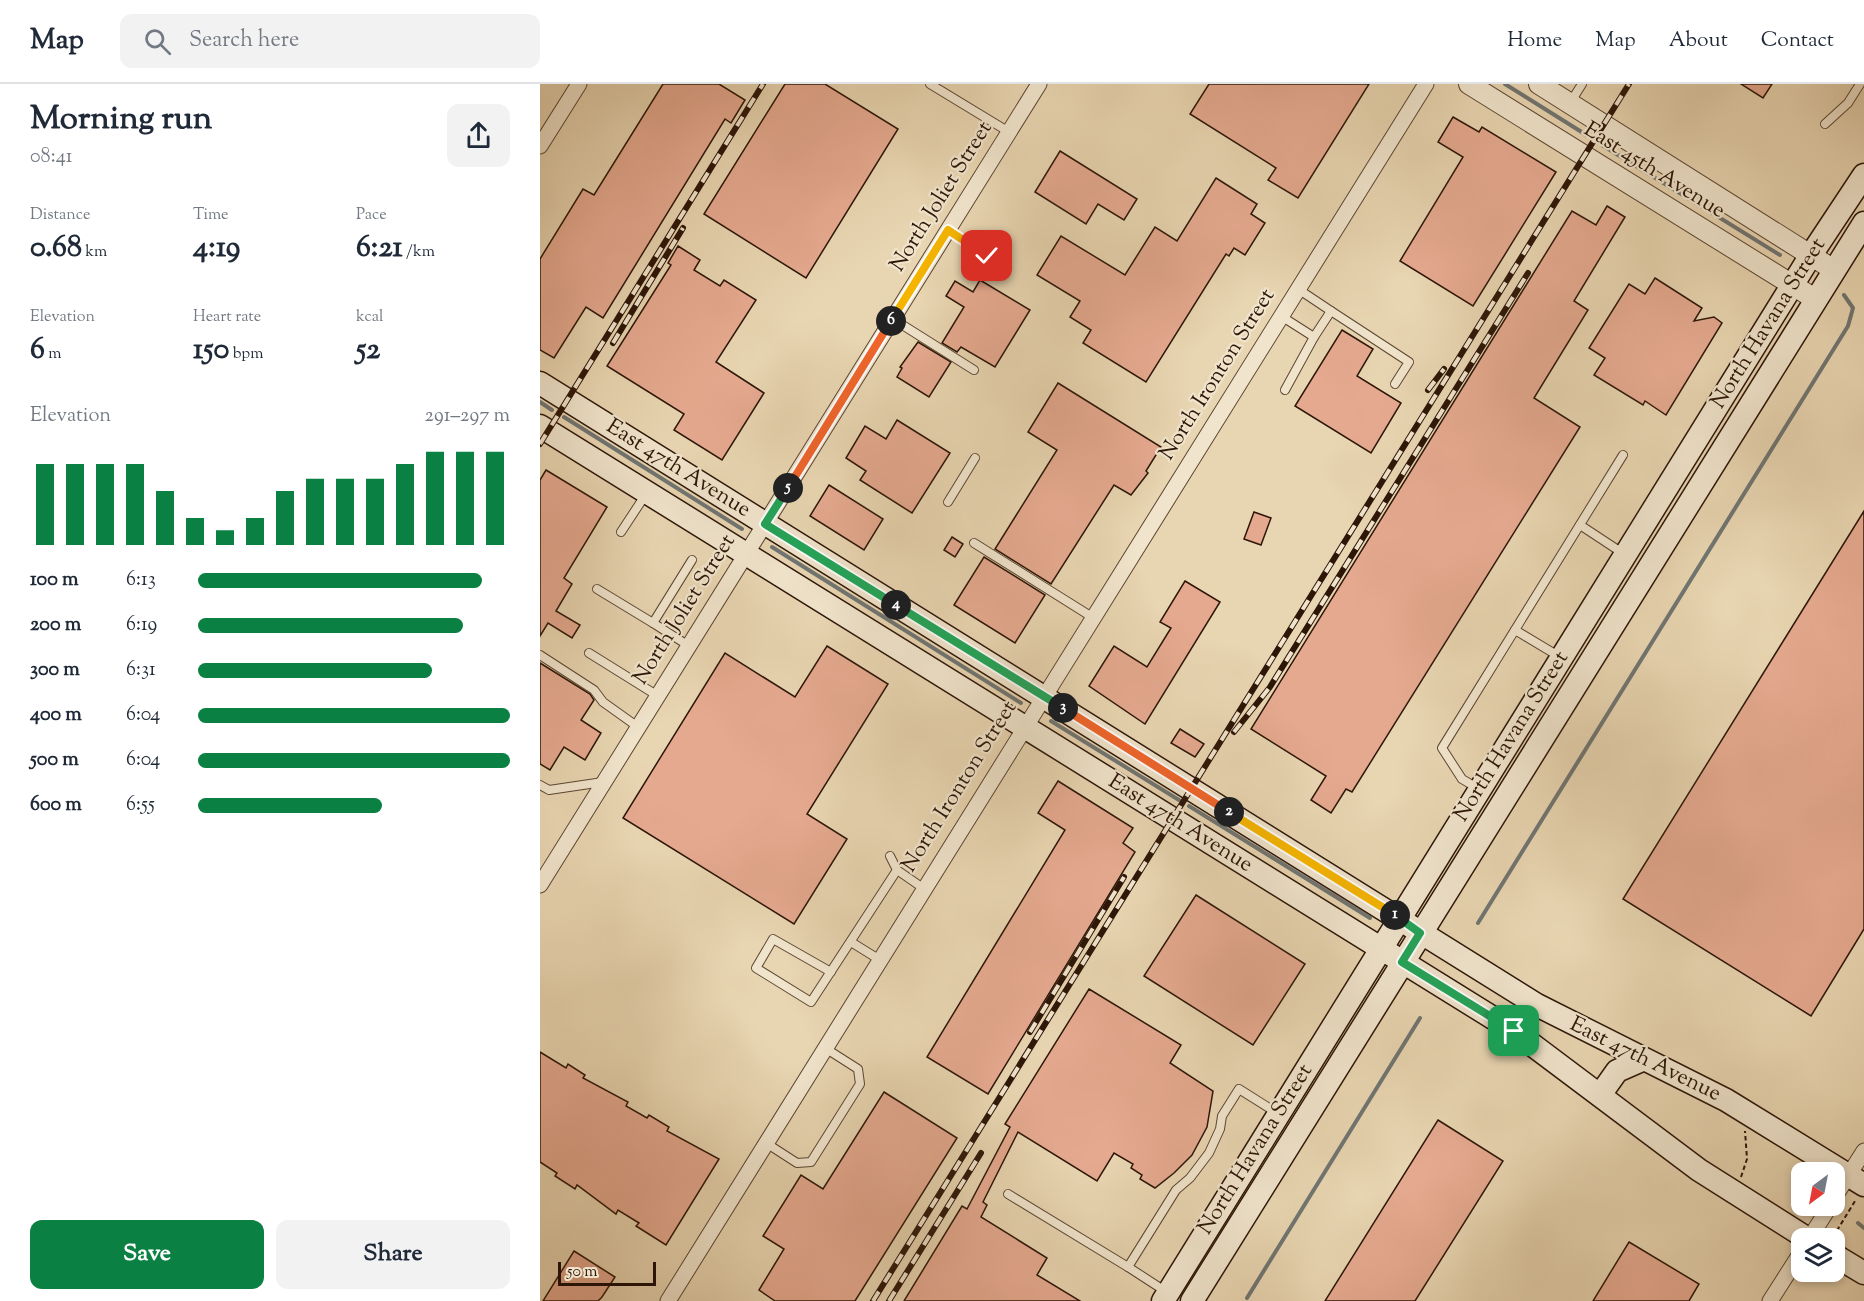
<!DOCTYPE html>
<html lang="en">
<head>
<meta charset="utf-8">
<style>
  :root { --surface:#fff; --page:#f2f2f3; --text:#1f2937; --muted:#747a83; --line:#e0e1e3; --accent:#0b8043 }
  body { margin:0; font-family:"Sorts Mill Goudy",serif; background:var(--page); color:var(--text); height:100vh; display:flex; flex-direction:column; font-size:22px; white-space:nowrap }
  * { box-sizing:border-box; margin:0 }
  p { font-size:20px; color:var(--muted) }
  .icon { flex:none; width:33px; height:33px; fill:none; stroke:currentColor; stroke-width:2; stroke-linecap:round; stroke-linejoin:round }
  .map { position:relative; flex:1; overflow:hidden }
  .details { display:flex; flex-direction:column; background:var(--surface); width:540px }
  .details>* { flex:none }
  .needle { width:39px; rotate:212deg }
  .buttons { position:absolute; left:1251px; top:1078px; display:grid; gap:12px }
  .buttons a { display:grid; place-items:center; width:54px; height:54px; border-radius:12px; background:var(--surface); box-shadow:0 3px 9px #0003; font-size:30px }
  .scale { position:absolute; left:18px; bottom:15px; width:98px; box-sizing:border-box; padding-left:6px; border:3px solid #2d1608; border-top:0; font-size:16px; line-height:21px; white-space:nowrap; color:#2d1608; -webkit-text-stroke:4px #f0e4cc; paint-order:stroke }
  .pin { position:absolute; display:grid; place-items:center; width:51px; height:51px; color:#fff; margin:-26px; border-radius:12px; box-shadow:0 3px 9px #0006 }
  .km { position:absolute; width:30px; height:30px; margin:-15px; border-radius:50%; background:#222; color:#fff; font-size:16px; line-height:30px; text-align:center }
  .round { display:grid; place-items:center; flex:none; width:63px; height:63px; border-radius:12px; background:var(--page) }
  .summary { display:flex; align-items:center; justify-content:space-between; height:102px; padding:0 30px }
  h1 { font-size:33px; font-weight:800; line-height:45px }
  .metrics { display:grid; grid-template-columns:repeat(3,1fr); gap:9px; height:102px; padding:6px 30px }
  .metrics div { display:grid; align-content:center }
  .metrics b { font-size:30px; font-weight:800 }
  .metrics small { font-size:16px; font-weight:400 }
  .metrics p { font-size:16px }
  .chart { height:168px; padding:12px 30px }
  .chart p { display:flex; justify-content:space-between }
  .chart svg { width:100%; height:108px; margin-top:6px; stroke:var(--accent); stroke-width:6 }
  .primary-button { display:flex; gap:12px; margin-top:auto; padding:12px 30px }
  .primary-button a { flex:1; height:69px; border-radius:12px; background:var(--accent); color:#fff; font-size:24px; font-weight:800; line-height:69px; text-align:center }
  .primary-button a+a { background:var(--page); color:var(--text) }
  ul { padding:0 30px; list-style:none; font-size:20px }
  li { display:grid; grid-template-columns:96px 72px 1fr; align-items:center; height:45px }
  li i { height:15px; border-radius:8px; background:var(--accent) }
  header { display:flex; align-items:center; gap:36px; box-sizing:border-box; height:84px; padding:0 30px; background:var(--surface); border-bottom:2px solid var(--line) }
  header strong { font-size:28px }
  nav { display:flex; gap:33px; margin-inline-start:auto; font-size:21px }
  .search { width:420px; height:54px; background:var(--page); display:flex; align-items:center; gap:15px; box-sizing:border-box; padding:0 21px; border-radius:12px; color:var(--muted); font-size:22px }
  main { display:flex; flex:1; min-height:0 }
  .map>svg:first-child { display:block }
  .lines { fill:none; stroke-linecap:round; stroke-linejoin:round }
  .stream { stroke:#707572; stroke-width:4 }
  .building { fill:#e5a98f; stroke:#2d1608; stroke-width:1.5 }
  .service-casing { stroke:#5c4632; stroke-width:10 }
  .minor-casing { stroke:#5c4632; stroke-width:17 }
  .tertiary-casing { stroke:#5c4632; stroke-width:22 }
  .secondary-casing { stroke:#2d1608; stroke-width:25 }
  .path { stroke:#2d1608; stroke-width:2; stroke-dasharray:4.5 3; stroke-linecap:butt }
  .service { stroke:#f0e4cc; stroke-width:8 }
  .minor { stroke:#f0e4cc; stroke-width:15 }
  .tertiary { stroke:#f0e4cc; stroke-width:20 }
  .secondary { stroke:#f0e4cc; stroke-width:22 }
  .rail-casing { stroke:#2d1608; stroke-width:6 }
  .rail { stroke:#f0e4cc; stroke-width:4; stroke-dasharray:11; stroke-linecap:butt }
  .split-1-casing { stroke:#fff; stroke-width:12 }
  .split-2-casing { stroke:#fff; stroke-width:12 }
  .split-3-casing { stroke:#fff; stroke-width:12 }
  .split-4-casing { stroke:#fff; stroke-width:12 }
  .split-5-casing { stroke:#fff; stroke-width:12 }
  .split-6-casing { stroke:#fff; stroke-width:12 }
  .split-7-casing { stroke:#fff; stroke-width:12 }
  .split-1 { stroke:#22a559; stroke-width:8 }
  .split-2 { stroke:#f5b400; stroke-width:8 }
  .split-3 { stroke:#f0652b; stroke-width:8 }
  .split-4 { stroke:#22a559; stroke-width:8 }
  .split-5 { stroke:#22a559; stroke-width:8 }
  .split-6 { stroke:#f0652b; stroke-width:8 }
  .split-7 { stroke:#f5b400; stroke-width:8 }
  .labels { text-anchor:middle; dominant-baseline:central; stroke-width:4.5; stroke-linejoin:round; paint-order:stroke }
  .street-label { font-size:22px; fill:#2d1608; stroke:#f0e4cc }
</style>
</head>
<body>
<header>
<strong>Map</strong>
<div class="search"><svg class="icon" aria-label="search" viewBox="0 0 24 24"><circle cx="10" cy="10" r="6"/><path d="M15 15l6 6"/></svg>Search here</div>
<nav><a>Home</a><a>Map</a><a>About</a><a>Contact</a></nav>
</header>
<main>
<section class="details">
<div class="summary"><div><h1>Morning run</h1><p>08:41</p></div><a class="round"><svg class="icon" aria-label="share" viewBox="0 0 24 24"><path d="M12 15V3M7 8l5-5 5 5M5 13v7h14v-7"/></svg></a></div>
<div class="metrics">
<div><p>Distance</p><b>0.68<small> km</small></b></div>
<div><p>Time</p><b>4:19</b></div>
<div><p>Pace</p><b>6:21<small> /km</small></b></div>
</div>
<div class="metrics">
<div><p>Elevation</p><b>6<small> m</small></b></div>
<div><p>Heart rate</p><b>150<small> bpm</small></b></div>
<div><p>kcal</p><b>52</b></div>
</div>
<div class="chart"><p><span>Elevation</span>291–297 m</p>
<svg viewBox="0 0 160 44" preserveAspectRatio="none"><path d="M5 44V11M15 44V11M25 44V11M35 44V11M45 44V22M55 44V33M65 44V38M75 44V33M85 44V22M95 44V17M105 44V17M115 44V17M125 44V11M135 44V6M145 44V6M155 44V6"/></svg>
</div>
<ul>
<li><b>100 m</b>6:13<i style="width:91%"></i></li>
<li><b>200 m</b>6:19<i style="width:85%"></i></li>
<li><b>300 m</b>6:31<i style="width:75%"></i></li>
<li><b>400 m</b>6:04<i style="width:100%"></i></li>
<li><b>500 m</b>6:04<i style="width:100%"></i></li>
<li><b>600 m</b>6:55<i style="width:59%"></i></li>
</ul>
<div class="primary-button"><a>Save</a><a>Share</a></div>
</section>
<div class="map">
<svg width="1324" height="1217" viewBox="0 0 1324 1217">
  <rect width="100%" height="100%" fill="#e8d5b1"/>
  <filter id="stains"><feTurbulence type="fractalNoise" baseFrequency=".00333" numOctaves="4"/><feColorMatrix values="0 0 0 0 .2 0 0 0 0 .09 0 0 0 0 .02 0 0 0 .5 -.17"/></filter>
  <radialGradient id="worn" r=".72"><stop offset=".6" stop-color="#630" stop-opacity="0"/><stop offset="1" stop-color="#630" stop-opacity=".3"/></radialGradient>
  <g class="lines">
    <g class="stream">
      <polyline points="965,0 1048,52"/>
      <polyline points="1062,61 1240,171"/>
      <polyline points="0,318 12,326"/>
      <polyline points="24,333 202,445"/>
      <polyline points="232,463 481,619"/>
      <polyline points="511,637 639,716"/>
      <polyline points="649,722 830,834"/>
      <polyline points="938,839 1308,242 1313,224 1304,211"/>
      <polyline points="1318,1139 1324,1144"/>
      <polyline points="707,1214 880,934"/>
    </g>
  </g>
  <g class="building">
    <polygon points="123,0 179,0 205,16 191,39 185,35 63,234 46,223 14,274 0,266 0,175 43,105 54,111"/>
    <polygon points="245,0 285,0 358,45 266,194 164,130"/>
    <polygon points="669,0 829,0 758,114 728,96 736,84 650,30"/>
    <polygon points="1201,0 1232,0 1223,14"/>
    <polygon points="913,33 939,48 942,43 1016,88 933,222 860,177 923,73 898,58"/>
    <polygon points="520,67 597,115 584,136 558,120 546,140 495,108"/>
    <polygon points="676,94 717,120 711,130 725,139 705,171 694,164 689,172 686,170 606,298 543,259 551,246 530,233 540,217 497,191 521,152 585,191 615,143 637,157"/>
    <polygon points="1067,122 1085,133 1034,217 1048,226 994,314 1040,343 812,708 806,705 791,729 771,716 786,692 711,645 1032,127 1056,141"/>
    <polygon points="138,162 160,176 154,186 180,202 184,196 216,216 176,278 224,309 182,376 134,346 144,330 67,282 131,181 128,179"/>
    <polygon points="1115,194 1162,224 1154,237 1174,233 1182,239 1126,331 1105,317 1103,321 1054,291 1065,274 1049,264 1089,200 1105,210"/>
    <polygon points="440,196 490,226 455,283 421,263 417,268 402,259 424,223 406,212 415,197 433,208"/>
    <polygon points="802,246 833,265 817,292 861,319 831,369 755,322"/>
    <polygon points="378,258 411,278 389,313 357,293 362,284 360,283"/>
    <polygon points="518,299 621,363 606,387 608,389 591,411 574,401 511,500 455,465 517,366 488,348"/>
    <polygon points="357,336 410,369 372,429 320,396 326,387 306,374 325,342 346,355"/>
    <polygon points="6,386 67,423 24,494 32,500 16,527 40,541 32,554 8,539 0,552 0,396"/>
    <polygon points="289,401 343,435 324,466 270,432"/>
    <polygon points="1324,427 1324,845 1271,932 1083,815"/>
    <polygon points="714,428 731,434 721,461 704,455"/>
    <polygon points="412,453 423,460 415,473 404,466"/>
    <polygon points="444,473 505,511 475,559 414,521"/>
    <polygon points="645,497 680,518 605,640 549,602 574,562 607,583 631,544 620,538"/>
    <polygon points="287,562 348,600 267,730 307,755 254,840 83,734 185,569 255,613"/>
    <polygon points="0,579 50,610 54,616 41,636 61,649 45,676 24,663 10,686 0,680"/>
    <polygon points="640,645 664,660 655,673 631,659"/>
    <polygon points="518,697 593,744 583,759 595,768 448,1010 387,973 525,746 498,729"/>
    <polygon points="656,811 765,880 713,961 604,892"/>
    <polygon points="549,905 641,961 630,979 673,1007 667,1043 652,1071 634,1089 615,1104 600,1095 602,1091 591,1084 593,1080 574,1069 557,1097 478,1048 443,1118 447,1121 441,1133 507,1174 497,1191 540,1217 364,1217 422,1122 427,1125 470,1043 465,1040"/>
    <polygon points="0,968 26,984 28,980 45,991 43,994 88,1018 86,1022 107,1034 109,1031 129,1043 127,1047 179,1075 126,1161 96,1142 99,1139 78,1126 76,1130 37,1101 35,1105 15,1092 17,1089 0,1078"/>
    <polygon points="344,1008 417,1054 315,1217 235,1217 219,1206 244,1165 223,1152 261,1091 283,1105"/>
    <polygon points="898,1036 963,1077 875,1217 785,1217"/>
    <polygon points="1089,1158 1159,1200 1149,1217 1053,1217"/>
    <polygon points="34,1167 75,1193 62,1213 58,1217 3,1217"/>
  </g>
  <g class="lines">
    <g class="service-casing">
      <g id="service">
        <polyline points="390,0 469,48"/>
        <polyline points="1030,19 1042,0"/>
        <polyline points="1285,40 1308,19 1320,0"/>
        <polyline points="408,146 447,172"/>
        <polyline points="758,205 791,227"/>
        <polyline points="741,232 774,253 745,306"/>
        <polyline points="353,235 434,286"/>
        <polyline points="774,253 791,227 869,278 855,300"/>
        <polyline points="408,418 435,374"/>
        <polyline points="1040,441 1084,470"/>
        <polyline points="81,448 106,410"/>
        <polyline points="434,459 552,533"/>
        <polyline points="57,505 113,539"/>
        <polyline points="975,546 1020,573"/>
        <polyline points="149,562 113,539 152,476"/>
        <polyline points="49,569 118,612"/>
        <polyline points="0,571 54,606 63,618 98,643"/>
        <polyline points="0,701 9,706 63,698"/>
        <polyline points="939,705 922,695 902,664 1083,371"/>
        <polyline points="350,772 357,786 383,804"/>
        <polyline points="311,858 340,876"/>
        <polyline points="291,888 233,855 216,884 271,918 357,786"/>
        <polyline points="226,1059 257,1079 271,1078 320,1000 318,985 285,964"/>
        <polyline points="468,1110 588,1183 636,1106 650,1094 669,1069 680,1045 682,1032 699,1005 737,1029"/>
        <polyline points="588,1183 625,1207"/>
      </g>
    </g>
    <g class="minor-casing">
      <g id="minor">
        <polyline points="0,62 39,0"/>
        <polyline points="0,801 499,0"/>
        <polyline points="1294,1114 1324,1067"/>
        <polyline points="1269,1155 1290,1122"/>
        <polyline points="128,1217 886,0"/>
        <polyline points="1230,1217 1262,1167"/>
      </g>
    </g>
    <g class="tertiary-casing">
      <g id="tertiary">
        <polyline points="929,0 1275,215"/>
        <polyline points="999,0 1294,186"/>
      </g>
    </g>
    <g class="secondary-casing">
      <g id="secondary">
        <polyline points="0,299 997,921 1186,1016 1324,1101"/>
        <polyline points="0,342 974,947 1159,1086 1268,1155"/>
        <polyline points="1060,1011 1077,987 1102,976"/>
        <polyline points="1294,1171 1324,1189"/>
        <polyline points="623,1217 1271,171 1324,91"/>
        <polyline points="652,1217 1324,139"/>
      </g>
    </g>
    <g class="path">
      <polyline points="1201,1093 1207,1075 1205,1047"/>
      <polyline points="1262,1129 1267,1122"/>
      <polyline points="1293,1153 1315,1117"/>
    </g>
    <use href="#service" class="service"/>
    <use href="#minor" class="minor"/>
    <use href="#tertiary" class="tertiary"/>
    <use href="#secondary" class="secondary"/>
    <g class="rail-casing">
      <g id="rail">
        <polyline points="73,259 143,144"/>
        <polyline points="888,306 904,285"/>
        <polyline points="0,360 223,0"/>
        <polyline points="694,648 730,603 988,189"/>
        <polyline points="490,948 584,793"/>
        <polyline points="333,1217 1089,0"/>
        <polyline points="349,1217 441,1069"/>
      </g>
    </g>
    <use href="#rail" class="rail"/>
  </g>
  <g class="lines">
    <g class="split-1-casing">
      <polyline id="split-1" points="855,831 880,849 862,878 974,947"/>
    </g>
    <g class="split-2-casing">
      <polyline id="split-2" points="689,728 855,831"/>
    </g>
    <g class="split-3-casing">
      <polyline id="split-3" points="523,624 689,728"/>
    </g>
    <g class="split-4-casing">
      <polyline id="split-4" points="356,521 523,624"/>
    </g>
    <g class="split-5-casing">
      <polyline id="split-5" points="248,404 225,440 356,521"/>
    </g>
    <g class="split-6-casing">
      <polyline id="split-6" points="248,404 351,237"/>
    </g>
    <g class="split-7-casing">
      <polyline id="split-7" points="351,237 408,146 447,172"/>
    </g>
    <use href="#split-1" class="split-1"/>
    <use href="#split-2" class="split-2"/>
    <use href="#split-3" class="split-3"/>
    <use href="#split-4" class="split-4"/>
    <use href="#split-5" class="split-5"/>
    <use href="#split-6" class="split-6"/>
    <use href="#split-7" class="split-7"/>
  </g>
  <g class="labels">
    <g class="street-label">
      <text transform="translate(1114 87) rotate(32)">East 45th Avenue</text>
      <text transform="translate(402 113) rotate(-58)">North Joliet Street</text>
      <text transform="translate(1229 240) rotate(-58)">North Havana Street</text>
      <text transform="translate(678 291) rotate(-58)">North Ironton Street</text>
      <text transform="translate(138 385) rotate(32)">East 47th Avenue</text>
      <text transform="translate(145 526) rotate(-58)">North Joliet Street</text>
      <text transform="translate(972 653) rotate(-58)">North Havana Street</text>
      <text transform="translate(420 703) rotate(-58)">North Ironton Street</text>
      <text transform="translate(640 740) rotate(32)">East 47th Avenue</text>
      <text transform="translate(1105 976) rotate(26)">East 47th Avenue</text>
      <text transform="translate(716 1066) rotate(-58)">North Havana Street</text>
    </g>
  </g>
  <rect width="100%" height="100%" filter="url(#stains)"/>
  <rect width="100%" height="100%" fill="url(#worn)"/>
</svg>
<div class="buttons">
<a><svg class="needle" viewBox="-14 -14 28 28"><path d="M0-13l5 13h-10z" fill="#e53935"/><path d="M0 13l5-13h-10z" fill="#747a83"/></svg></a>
<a><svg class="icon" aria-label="layers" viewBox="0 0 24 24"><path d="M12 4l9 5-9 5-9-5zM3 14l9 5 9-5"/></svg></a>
</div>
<div class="scale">50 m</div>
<div class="pin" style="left:974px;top:947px;background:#1e9e55"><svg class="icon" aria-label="arrive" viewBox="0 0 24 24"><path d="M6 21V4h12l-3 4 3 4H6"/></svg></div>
<div class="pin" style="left:447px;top:172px;background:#d93025"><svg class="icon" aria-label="check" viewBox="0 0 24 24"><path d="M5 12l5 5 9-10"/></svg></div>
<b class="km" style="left:855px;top:831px">1</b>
<b class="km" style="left:689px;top:728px">2</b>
<b class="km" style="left:523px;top:624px">3</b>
<b class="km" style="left:356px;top:521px">4</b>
<b class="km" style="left:248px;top:404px">5</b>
<b class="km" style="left:351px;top:237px">6</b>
</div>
</main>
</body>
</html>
